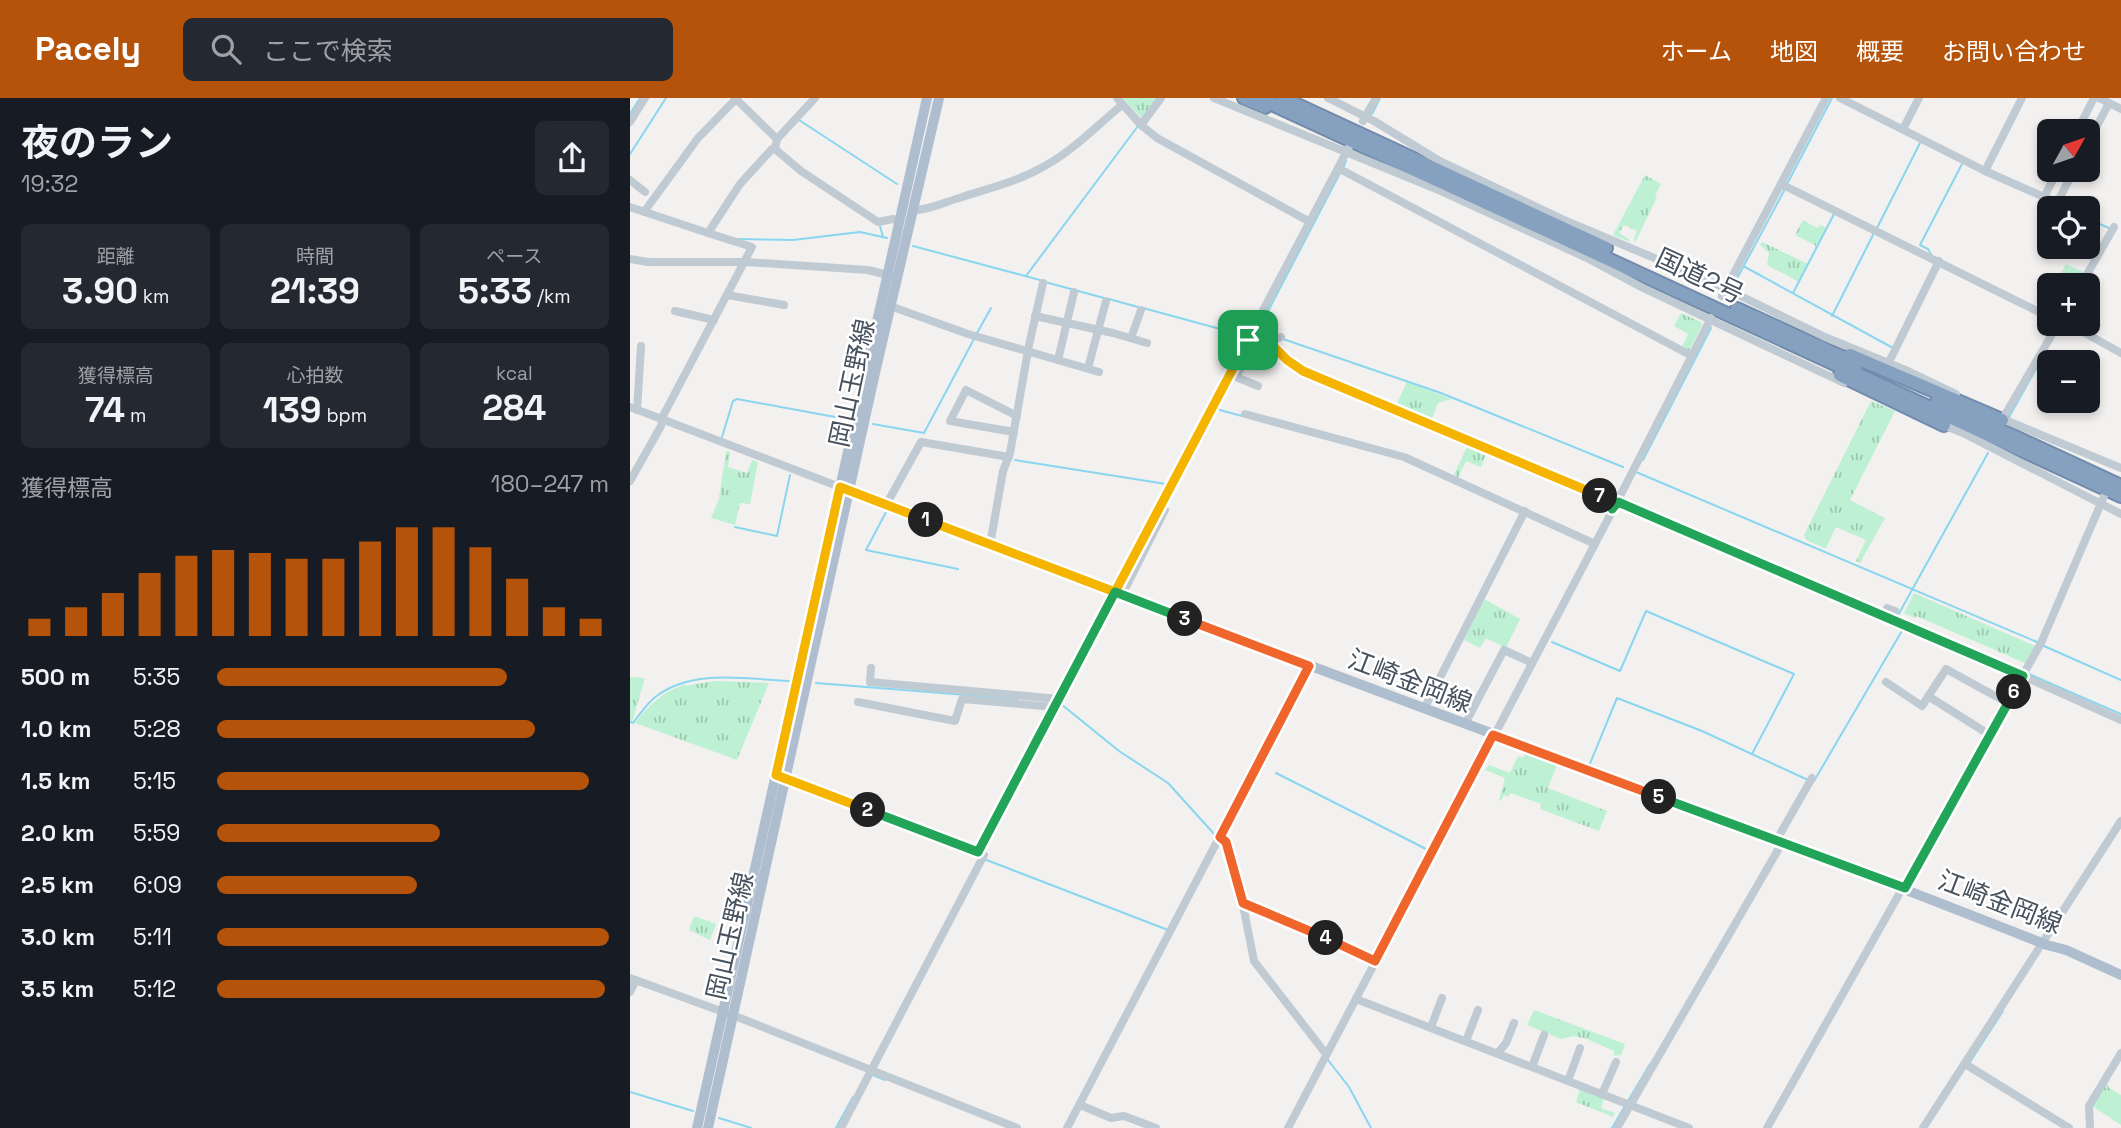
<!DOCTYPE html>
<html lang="ja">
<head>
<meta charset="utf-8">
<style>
  :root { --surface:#171b24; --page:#242831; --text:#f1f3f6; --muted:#9ea1a6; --accent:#b45309 }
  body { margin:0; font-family:"Space Grotesk","Noto Sans JP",sans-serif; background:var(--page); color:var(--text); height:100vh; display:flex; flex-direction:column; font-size:26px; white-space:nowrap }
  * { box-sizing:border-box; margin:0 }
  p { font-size:23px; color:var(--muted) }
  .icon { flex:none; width:38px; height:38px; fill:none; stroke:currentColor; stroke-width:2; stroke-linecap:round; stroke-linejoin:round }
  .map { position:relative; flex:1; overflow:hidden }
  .details { display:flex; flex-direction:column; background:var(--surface); width:630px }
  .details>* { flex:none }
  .needle { width:46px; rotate:50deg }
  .fabs { position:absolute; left:1407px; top:21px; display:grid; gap:14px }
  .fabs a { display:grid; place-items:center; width:63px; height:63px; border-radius:10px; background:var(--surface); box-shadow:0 4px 10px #0003; font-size:35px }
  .pin { position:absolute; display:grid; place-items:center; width:60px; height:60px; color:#fff; margin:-30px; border-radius:14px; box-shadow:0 4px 10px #0006 }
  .km { position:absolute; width:35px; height:35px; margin:-18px; border-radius:50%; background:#222; color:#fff; font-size:19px; line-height:35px; text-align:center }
  .round { display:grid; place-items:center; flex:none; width:74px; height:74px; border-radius:10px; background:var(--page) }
  .headline { display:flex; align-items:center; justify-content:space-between; height:119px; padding:0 21px }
  h1 { font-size:38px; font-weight:700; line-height:52px }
  .metrics { display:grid; grid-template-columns:repeat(3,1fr); gap:10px; height:119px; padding:7px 21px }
  .metrics div { display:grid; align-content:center; border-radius:10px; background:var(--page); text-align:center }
  .metrics b { font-size:35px; font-weight:700 }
  .metrics small { font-size:19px; font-weight:400 }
  .metrics p { font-size:19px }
  .chart { height:196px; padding:14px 21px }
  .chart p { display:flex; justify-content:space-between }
  .chart svg { width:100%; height:126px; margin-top:7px; stroke:var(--accent); stroke-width:6 }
  ul { padding:0 21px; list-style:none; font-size:23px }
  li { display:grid; grid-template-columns:112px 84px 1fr; align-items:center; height:52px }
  li i { height:18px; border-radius:9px; background:var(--accent) }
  header { display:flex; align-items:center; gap:42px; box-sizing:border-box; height:98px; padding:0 35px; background:var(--accent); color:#fff }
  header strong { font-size:33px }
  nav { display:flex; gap:38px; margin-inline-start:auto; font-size:24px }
  .search { width:490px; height:63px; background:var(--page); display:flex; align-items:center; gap:18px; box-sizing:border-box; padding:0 24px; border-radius:10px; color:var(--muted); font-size:26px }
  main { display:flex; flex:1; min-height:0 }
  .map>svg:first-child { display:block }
  .grass { fill:url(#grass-tufts) }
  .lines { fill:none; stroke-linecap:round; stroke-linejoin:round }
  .stream { stroke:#89d6ef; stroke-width:2 }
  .highway-casing { stroke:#718bac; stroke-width:16 }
  .minor { stroke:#c0cad2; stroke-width:8 }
  .major { stroke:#afbecf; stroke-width:10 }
  .highway { stroke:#86a0c0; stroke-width:12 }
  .split-1-casing { stroke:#fff; stroke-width:14 }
  .split-2-casing { stroke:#fff; stroke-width:14 }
  .split-3-casing { stroke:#fff; stroke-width:14 }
  .split-4-casing { stroke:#fff; stroke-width:14 }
  .split-5-casing { stroke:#fff; stroke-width:14 }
  .split-6-casing { stroke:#fff; stroke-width:14 }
  .split-7-casing { stroke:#fff; stroke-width:14 }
  .split-8-casing { stroke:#fff; stroke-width:14 }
  .split-1 { stroke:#f5b400; stroke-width:9 }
  .split-2 { stroke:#f5b400; stroke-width:9 }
  .split-3 { stroke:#22a559; stroke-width:9 }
  .split-4 { stroke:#f0652b; stroke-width:9 }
  .split-5 { stroke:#f0652b; stroke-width:9 }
  .split-6 { stroke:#22a559; stroke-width:9 }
  .split-7 { stroke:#22a559; stroke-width:9 }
  .split-8 { stroke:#f5b400; stroke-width:9 }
  .labels { text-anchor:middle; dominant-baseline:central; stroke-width:5; stroke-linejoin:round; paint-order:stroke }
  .street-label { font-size:26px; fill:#47525e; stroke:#fff }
</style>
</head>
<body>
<header>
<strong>Pacely</strong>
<div class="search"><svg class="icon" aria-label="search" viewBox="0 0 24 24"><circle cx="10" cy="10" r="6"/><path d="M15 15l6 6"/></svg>ここで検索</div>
<nav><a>ホーム</a><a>地図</a><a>概要</a><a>お問い合わせ</a></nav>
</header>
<main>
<section class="details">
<div class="headline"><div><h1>夜のラン</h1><p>19:32</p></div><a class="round"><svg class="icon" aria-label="share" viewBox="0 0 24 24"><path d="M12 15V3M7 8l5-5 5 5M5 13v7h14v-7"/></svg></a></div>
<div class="metrics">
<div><p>距離</p><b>3.90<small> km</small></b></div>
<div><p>時間</p><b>21:39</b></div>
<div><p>ペース</p><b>5:33<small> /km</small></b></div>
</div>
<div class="metrics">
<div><p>獲得標高</p><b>74<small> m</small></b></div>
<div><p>心拍数</p><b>139<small> bpm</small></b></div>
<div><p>kcal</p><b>284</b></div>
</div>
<div class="chart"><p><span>獲得標高</span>180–247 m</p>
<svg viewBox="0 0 160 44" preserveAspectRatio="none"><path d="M5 44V38M15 44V34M25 44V29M35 44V22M45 44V16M55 44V14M65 44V15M75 44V17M85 44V17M95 44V11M105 44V6M115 44V6M125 44V13M135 44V24M145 44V34M155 44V38"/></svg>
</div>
<ul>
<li><b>500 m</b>5:35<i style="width:74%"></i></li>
<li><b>1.0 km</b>5:28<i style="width:81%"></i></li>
<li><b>1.5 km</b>5:15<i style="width:95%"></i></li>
<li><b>2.0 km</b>5:59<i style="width:57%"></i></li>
<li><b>2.5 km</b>6:09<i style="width:51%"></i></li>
<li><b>3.0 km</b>5:11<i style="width:100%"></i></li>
<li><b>3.5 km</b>5:12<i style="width:99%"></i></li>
</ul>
</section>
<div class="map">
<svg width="1491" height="1030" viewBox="0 0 1491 1030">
  <defs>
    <pattern id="grass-tufts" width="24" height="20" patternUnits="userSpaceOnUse" patternTransform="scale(1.75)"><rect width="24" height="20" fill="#bef1d3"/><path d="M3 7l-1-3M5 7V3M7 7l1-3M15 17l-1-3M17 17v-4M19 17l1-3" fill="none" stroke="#9cc6ae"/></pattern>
  </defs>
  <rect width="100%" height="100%" fill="#f3f0f0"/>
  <g class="grass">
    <polygon points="493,0 527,0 512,21"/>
    <polygon points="1015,77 1031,86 1025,97 1027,99 1005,145 1004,139 1007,133 994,127 989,135 999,141 1000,144 983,137"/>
    <polygon points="1173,122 1187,130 1191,127 1196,130 1185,150 1185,147 1165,137"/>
    <polygon points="1132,144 1178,166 1169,184 1137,167 1139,155 1130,147"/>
    <polygon points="1436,166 1455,175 1449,187 1425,187"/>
    <polygon points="1051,215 1071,224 1072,227 1059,253 1052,249 1058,236 1044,228"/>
    <polygon points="777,284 822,301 808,305 802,320 767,305"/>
    <polygon points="1241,303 1265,313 1220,402 1255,420 1230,465 1226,463 1236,442 1206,429 1196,450 1194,450 1176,442 1174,437"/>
    <polygon points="839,345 858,352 851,369 836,363 828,380 824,376"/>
    <polygon points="96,353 100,354 98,369 117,375 122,362 128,364 120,406 110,405 105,427 81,420 89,401"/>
    <polygon points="1284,495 1405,548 1395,565 1286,518 1285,520 1274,515"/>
    <polygon points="854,501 890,521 876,550 856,540 850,550 834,542"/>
    <polygon points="0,579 15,580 2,624 0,623"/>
    <path d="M85,583l54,2 -32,77 -102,-37c14,-19 28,-31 50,-39v2z"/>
    <polygon points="895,655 927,667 918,690 977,713 969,733 910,711 911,706 881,695 878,699 874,697 871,703 869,702 875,680 855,672 859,667 880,675 888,658 893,660"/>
    <polygon points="64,818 86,826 80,842 59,832"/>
    <polygon points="904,912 995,946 991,957 984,958 984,953 957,941 943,938 931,941 897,927"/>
    <polygon points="1477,984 1479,990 1491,997 1491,1027 1462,1008"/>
    <polygon points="950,991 974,1000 971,1010 985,1015 983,1019 946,1004"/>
  </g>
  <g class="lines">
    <g class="stream">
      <polyline points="0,16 10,0"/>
      <polyline points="742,16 750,0"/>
      <polyline points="169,22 267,86"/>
      <polyline points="0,56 36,0"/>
      <polyline points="713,70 716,63"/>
      <polyline points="1157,86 1202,0"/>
      <polyline points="1458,121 1479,130"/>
      <polyline points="250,128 253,139"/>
      <polyline points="1247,130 1290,45"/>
      <polyline points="108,141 163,142 230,134 257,140"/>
      <polyline points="283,148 410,182"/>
      <polyline points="1301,156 1298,151 1290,147 1332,66"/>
      <polyline points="1115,169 1263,250"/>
      <polyline points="396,178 508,28"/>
      <polyline points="415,184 474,200"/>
      <polyline points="1103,188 1155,91"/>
      <polyline points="1163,195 1204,116"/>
      <polyline points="479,201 508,209"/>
      <polyline points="513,210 616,238"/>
      <polyline points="1202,218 1244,135"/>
      <polyline points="347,235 361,210"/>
      <polyline points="644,239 636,217 710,75"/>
      <polyline points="653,241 811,295 993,369"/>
      <polyline points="586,311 612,318"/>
      <polyline points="1379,319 1407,269"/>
      <polyline points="243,326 294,335 344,241"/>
      <polyline points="92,339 103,303 107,301 205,319"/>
      <polyline points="385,362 536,386"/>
      <polyline points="1013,362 1081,230"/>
      <polyline points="1006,374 1407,544"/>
      <polyline points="970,394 985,399"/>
      <polyline points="534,410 601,282"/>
      <polyline points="256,414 236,452 328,471"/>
      <polyline points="105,429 147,438 160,377"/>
      <polyline points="1100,448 1252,513"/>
      <polyline points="1257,515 1391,572"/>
      <polyline points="1267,519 1358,355"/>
      <polyline points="922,544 990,573 1016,513 1164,576 1122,656"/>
      <polyline points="1414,548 1491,582"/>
      <polyline points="455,559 486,501"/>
      <polyline points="1399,576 1491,616"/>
      <polyline points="186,585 387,601"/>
      <polyline points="431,606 489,653 538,685 586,738"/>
      <path d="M0,624l3,1c6,-8 13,-18 21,-25 37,-30 91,-19 135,-17"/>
      <polyline points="959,668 987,600 1072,633 1178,682"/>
      <polyline points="646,675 800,753"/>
      <polyline points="1184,683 1273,531"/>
      <polyline points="354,761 538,832"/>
      <polyline points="698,962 719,989 741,1030"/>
      <polyline points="1340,964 1373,913"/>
      <polyline points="243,977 255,982"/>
      <polyline points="0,994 63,1013"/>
      <polyline points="998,1003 1020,966"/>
      <polyline points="89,1020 121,1030"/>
      <polyline points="206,1030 223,999"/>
      <polyline points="982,1030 995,1008"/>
    </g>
    <g class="highway-casing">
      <g id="highway">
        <polyline points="614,0 635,9"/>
        <polyline points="629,0 1491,398"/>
        <polyline points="652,0 976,150"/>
        <polyline points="1107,211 1227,266"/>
        <polyline points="1220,257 1372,322"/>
        <polyline points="1210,277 1314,327"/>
        <polyline points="1307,303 1491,388"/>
      </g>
    </g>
    <g class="minor">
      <polyline points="105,0 147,41"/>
      <polyline points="487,0 511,27 527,40 680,124"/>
      <polyline points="584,0 811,93 957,160 1013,190 1214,285"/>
      <polyline points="698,0 744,23 808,62 934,122 1086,186 1195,239 1278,273 1326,296"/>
      <polyline points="1210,0 1355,73 1439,110"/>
      <polyline points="1469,0 1491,11"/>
      <polyline points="733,23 746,0"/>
      <polyline points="0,24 15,0"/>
      <polyline points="511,27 531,0"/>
      <polyline points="1273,31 1289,0"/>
      <polyline points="1447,33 1464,0"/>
      <polyline points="1458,45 1479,5"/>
      <polyline points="145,51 171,73 248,124 263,121 269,122"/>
      <polyline points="708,70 719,49"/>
      <polyline points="1355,73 1392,0"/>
      <polyline points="0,82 15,94"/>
      <polyline points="1151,86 1419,219"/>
      <polyline points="1414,99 1428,72"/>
      <polyline points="1427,105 1444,72"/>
      <polyline points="0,109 78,135"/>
      <path d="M282,112c15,1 33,-8 47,-12 27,-9 57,-16 82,-30 30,-15 55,-42 81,-63"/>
      <polyline points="14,114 68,40 106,1"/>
      <polyline points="0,161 18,164 115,164 238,172 262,178"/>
      <polyline points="1451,187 1484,129"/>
      <polyline points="97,197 154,207"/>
      <polyline points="1092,198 1196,0"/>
      <polyline points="260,208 338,236 469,274"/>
      <polyline points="45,213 84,222"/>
      <polyline points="405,218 483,235 517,245"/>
      <polyline points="1439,226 1491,255"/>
      <polyline points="620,235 640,243 651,239"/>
      <polyline points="501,240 511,212"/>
      <polyline points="618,242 645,249 657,262 673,273 975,400 983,411"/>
      <polyline points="428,262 444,194"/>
      <polyline points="1258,266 1309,163"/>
      <polyline points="458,270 476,203"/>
      <polyline points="600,277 606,279 624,245"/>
      <polyline points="606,279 628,288"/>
      <polyline points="0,309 210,389"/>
      <polyline points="7,312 11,248"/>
      <polyline points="615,316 774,359 965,446"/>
      <polyline points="1368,319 1491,370"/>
      <polyline points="1372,322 1428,226"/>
      <polyline points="1313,327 1333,335 1491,416"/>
      <polyline points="384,334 320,323 336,292 387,318"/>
      <polyline points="0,383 31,328 34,316 122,149 78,135 110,86 142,51 145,51 147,41 185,0"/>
      <polyline points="987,404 1393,578 1491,622"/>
      <polyline points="256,407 291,344 379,359"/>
      <polyline points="360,447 373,373 380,355 399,247 413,185"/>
      <polyline points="492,497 535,412"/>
      <polyline points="1253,518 1257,510 1265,513"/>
      <polyline points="241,570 240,584 429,601"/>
      <polyline points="1256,584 1292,608 1316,571 1378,605"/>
      <polyline points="1298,598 1360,637"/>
      <polyline points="228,604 325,623 332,601 425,609"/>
      <polyline points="794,611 895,413"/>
      <polyline points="835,626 874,552 902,565"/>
      <polyline points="152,679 348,754"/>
      <polyline points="590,739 596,744 608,782 624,863 696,956"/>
      <polyline points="1146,743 1182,680"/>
      <polyline points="613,805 745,863"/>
      <polyline points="0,880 110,920 387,1030"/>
      <polyline points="0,894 6,882"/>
      <polyline points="726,901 1059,1030"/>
      <polyline points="801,929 812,900"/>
      <polyline points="836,943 848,912"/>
      <polyline points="868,955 876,945 884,925"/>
      <polyline points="1335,966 1439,1030"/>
      <polyline points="902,969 914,937"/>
      <polyline points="938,983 950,950"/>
      <polyline points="972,996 986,964"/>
      <polyline points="450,1007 481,1020 494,1018 526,1030"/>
      <polyline points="211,1030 354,757 348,754 708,70 1062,258"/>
      <polyline points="437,1030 679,568"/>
      <polyline points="658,1030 987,404 1081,220"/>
      <polyline points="987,1030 1152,745"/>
      <polyline points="1137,1030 1411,545 1475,396"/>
      <polyline points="1293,1030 1491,723"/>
      <polyline points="1460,1030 1459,1008 1491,955"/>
    </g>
    <g class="major">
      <path d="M210,389c401,157 807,300 1207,458l19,5 55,25"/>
      <polyline points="67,1030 297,0"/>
      <polyline points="78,1030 245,275 309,0"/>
    </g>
    <use href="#highway" class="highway"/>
  </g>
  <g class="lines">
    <g class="split-1-casing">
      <polyline id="split-1" points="296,422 485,494 618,242"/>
    </g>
    <g class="split-2-casing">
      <polyline id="split-2" points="238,712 146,677 210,389 296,422"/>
    </g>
    <g class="split-3-casing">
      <polyline id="split-3" points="238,712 348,754 485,494 555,521"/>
    </g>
    <g class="split-4-casing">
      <polyline id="split-4" points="555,521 679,568 590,739 596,744 613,805 696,840"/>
    </g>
    <g class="split-5-casing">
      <polyline id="split-5" points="696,840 745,863 863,637 1029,699"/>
    </g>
    <g class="split-6-casing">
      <polyline id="split-6" points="1029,699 1275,790 1384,594"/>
    </g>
    <g class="split-7-casing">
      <polyline id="split-7" points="970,398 978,402 982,411 988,404 1393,578 1384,594"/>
    </g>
    <g class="split-8-casing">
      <polyline id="split-8" points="618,242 645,250 657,262 673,273 970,398"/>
    </g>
    <use href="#split-1" class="split-1"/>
    <use href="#split-2" class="split-2"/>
    <use href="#split-3" class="split-3"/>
    <use href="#split-4" class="split-4"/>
    <use href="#split-5" class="split-5"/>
    <use href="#split-6" class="split-6"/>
    <use href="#split-7" class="split-7"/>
    <use href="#split-8" class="split-8"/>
  </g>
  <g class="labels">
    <g class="street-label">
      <text transform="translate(1070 178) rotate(25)">国道2号</text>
      <text transform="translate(222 285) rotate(-78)">岡山玉野線</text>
      <text transform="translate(780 583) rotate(21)">江崎金岡線</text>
      <text transform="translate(1370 804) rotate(21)">江崎金岡線</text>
      <text transform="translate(100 838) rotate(-77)">岡山玉野線</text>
    </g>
  </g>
</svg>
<div class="fabs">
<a><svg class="needle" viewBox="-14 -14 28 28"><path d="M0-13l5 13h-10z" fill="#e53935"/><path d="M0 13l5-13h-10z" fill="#9ea1a6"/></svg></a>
<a><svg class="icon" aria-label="locate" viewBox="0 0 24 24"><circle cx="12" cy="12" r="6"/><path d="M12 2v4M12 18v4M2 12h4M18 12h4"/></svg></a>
<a>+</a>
<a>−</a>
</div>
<div class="pin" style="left:618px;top:242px;background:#1e9e55"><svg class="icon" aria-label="arrive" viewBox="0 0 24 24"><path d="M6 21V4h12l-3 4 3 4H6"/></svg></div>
<b class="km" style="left:296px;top:422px">1</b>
<b class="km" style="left:238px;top:712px">2</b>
<b class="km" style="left:555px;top:521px">3</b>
<b class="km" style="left:696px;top:840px">4</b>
<b class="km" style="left:1029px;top:699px">5</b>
<b class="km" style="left:1384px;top:594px">6</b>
<b class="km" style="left:970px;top:398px">7</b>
</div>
</main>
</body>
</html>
